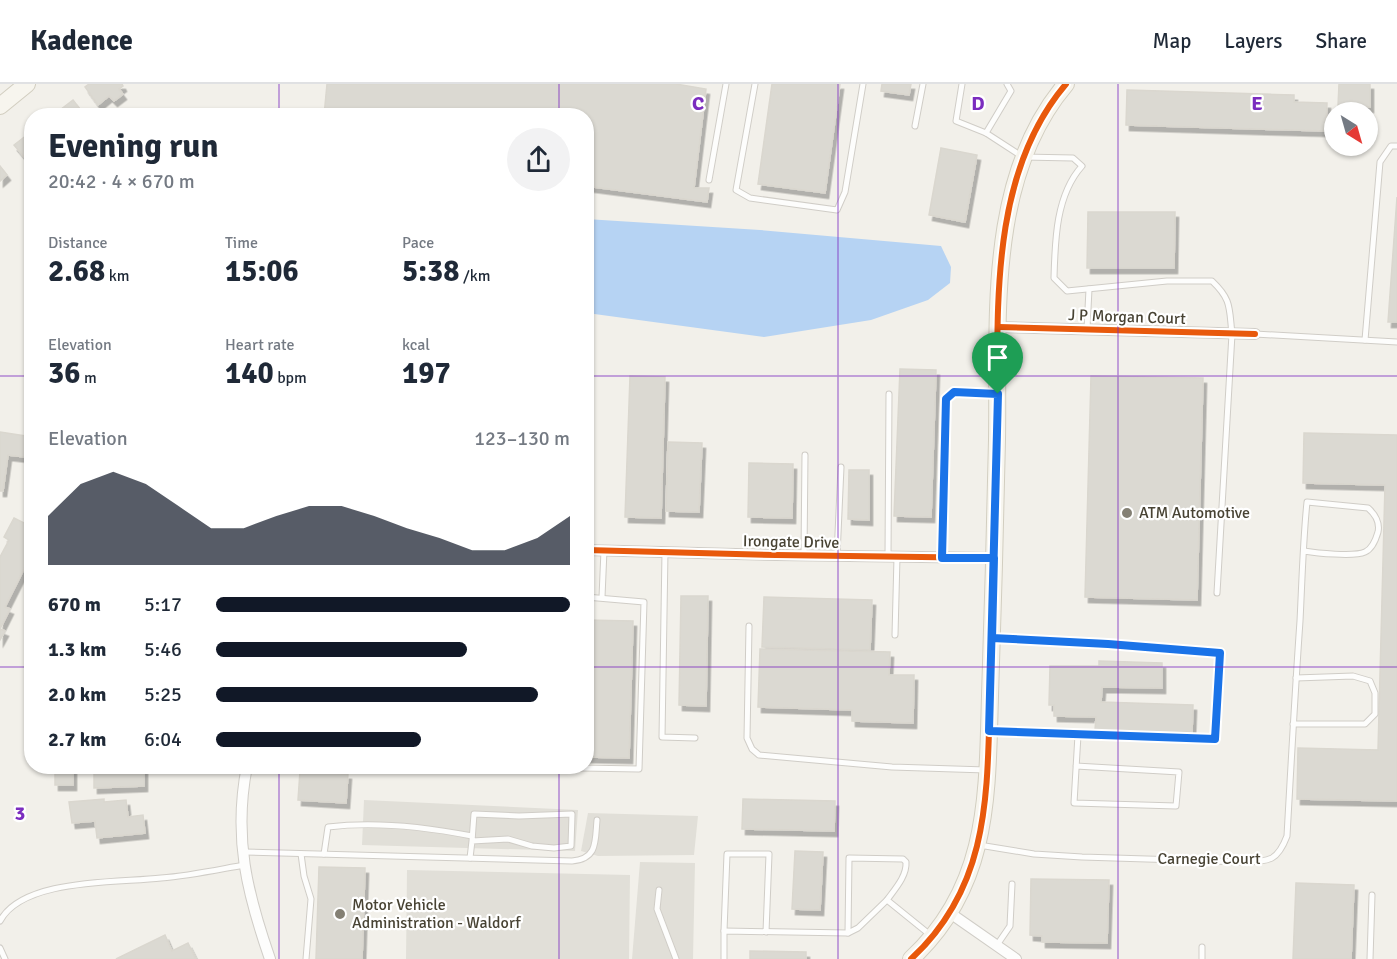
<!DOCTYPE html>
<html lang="en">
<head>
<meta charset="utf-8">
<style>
  :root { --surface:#fff; --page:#f2f2f3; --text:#1f2937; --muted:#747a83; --line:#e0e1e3; --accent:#111827 }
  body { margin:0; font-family:Signika,sans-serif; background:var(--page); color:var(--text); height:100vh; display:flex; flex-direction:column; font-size:22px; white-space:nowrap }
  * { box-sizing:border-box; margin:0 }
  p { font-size:20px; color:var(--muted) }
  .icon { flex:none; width:33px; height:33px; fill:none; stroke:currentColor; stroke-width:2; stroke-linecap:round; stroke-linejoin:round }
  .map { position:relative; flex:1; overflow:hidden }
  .details { position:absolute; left:24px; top:24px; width:570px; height:666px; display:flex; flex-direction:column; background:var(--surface); border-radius:24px; box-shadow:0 2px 4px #0004 }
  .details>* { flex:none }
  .needle { width:39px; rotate:143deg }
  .fabs { position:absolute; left:1324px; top:18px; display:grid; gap:12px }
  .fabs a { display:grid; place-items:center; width:54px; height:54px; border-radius:50%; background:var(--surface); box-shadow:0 2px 4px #0004; font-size:30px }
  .pin { position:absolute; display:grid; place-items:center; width:51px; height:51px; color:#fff; margin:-62px -26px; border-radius:50% 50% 50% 0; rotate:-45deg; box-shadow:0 0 6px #0007 }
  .pin .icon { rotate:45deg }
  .round { display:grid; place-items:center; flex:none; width:63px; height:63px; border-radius:32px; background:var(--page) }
  .head { display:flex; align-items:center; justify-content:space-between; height:102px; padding:0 24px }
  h1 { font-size:33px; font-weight:700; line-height:45px }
  .figures { display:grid; grid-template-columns:repeat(3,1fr); gap:9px; height:102px; padding:6px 24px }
  .figures div { display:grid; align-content:center }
  .figures b { font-size:30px; font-weight:700 }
  .figures small { font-size:16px; font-weight:400 }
  .figures p { font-size:16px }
  .chart { height:168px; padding:12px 24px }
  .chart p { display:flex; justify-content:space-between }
  .chart svg { width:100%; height:108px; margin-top:6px; fill:var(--accent); opacity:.7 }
  ul { padding:0 24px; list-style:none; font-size:20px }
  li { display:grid; grid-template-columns:96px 72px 1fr; align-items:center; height:45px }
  li i { height:15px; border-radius:8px; background:var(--accent) }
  header { display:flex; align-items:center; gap:36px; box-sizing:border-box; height:84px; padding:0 30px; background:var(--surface); border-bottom:2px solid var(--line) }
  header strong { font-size:28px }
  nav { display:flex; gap:33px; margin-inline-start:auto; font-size:21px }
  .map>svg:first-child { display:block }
  .parking { fill:#e1dfd8 }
  .water { fill:#b6d3f3 }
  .building { fill:#dbd9d2; stroke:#dad7cf; stroke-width:1.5; filter:url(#shadow) }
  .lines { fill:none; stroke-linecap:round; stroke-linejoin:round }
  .lane-casing { stroke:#d0cdc7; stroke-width:7 }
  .street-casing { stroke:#d0cdc7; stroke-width:12 }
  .secondary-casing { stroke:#d2cec0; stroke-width:18 }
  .lane { stroke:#fdfdfc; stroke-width:5 }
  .street { stroke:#fdfdfc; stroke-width:10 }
  .secondary { stroke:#f7f5ee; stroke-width:16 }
  .cycleway-casing { stroke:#fff; stroke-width:10 }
  .cycleway { stroke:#e8590c; stroke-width:6 }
  .route-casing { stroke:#fff; stroke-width:12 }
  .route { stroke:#1a73e8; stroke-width:8 }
  .grid { fill:none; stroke:#7b2cbf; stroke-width:1.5; stroke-opacity:0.55 }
  .poi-dot { fill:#848074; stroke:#fff; stroke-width:2 }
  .labels { text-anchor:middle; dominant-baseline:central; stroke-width:4.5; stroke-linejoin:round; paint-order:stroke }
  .street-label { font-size:16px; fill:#484334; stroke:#fff }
  .poi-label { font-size:16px; fill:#484334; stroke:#fff; text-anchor:start }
  .grid-label { font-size:20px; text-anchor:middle; font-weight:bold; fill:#7b2cbf; stroke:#fff; stroke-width:4.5; stroke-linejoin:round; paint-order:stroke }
</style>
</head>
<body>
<header>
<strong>Kadence</strong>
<nav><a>Map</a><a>Layers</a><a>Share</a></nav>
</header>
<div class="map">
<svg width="1397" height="875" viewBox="0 0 1397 875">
  <defs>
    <filter id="shadow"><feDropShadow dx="3.5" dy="5.5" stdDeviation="0" flood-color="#0004"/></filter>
  </defs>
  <rect width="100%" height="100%" fill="#f2f0ea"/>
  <g class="parking">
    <polygon points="364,716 578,726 575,767 362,761"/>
    <polygon points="588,729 698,732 694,771 598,772 581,767"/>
    <polygon points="640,778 695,779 693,875 632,875"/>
    <polygon points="407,786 630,791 629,875 406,875"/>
  </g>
  <polygon class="water" points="586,135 760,146 941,162 951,183 950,199 928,216 871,236 764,253 587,229"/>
  <g class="building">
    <polygon points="89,0 122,0 123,2 119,5 123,10 114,17 109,12 98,21 85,3"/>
    <polygon points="327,0 676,0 706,5 694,104 709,104 707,118 586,102 586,32 324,32"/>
    <polygon points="772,0 840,0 825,109 758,100"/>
    <polygon points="882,0 911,0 909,11 881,7"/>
    <polygon points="1339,0 1370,0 1370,23 1338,22"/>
    <polygon points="1127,6 1294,11 1294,18 1327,19 1326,47 1126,41"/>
    <polygon points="73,16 84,30 52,32"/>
    <polygon points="32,47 32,71 26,75 14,61"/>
    <polygon points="941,64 977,71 965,138 929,131"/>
    <polygon points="0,82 7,91 0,97"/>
    <polygon points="1397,113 1397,238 1388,238"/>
    <polygon points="1088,128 1175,128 1174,184 1087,184"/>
    <polygon points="900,285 936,286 931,433 894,432"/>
    <polygon points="630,292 665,293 661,434 625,433"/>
    <polygon points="1091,292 1203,294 1197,516 1085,513"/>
    <polygon points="0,348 32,353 32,374 8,371 3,407 0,407"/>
    <polygon points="1304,349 1397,351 1397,717 1297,715 1298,664 1378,666 1385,401 1303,399"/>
    <polygon points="668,358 702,359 699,428 666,427"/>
    <polygon points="749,379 793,380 792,434 748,433"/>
    <polygon points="849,386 869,386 869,436 848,435"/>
    <polygon points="14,434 32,443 32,469 5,523 10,525 0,545 5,547 0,556 0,473 9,456 4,453"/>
    <polygon points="681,512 708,512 706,622 679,621"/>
    <polygon points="764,513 872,516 870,566 762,563"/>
    <polygon points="586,536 633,537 629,674 586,673"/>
    <polygon points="760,565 890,568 889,591 914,591 913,639 852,637 852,626 758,623"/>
    <polygon points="1099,577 1162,579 1162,604 1102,603 1101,618 1193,621 1192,648 1095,646 1096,633 1054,632 1054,621 1049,621 1050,582 1099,582"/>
    <rect x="55" y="682" width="18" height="19"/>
    <polygon points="144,682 144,702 94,704 94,684"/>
    <polygon points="300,687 348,690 346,719 298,716"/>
    <polygon points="104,715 104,718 126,716 128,733 143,731 145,749 97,754 95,737 72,739 69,718"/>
    <polygon points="743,715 835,717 834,747 742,745"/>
    <polygon points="795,767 823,768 820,826 792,825"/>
    <polygon points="319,783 365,784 362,875 316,875"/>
    <polygon points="1031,795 1109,796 1107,859 1042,858 1042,852 1030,851"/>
    <polygon points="1296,799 1354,801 1351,875 1293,875"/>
    <polygon points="165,851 172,867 188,859 196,875 116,875"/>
    <polygon points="750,867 806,868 806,875 750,875"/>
  </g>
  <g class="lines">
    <g class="lane-casing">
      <g id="lane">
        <polyline points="755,0 736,106 750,114 837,126 845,108 863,0"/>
        <path d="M962,0l-6,37 30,12 37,24 50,1 9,8c-26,29 -27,74 -28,112l13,13 100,-10h45c20,19 17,27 20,53l-15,259"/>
        <polyline points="915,42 923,0"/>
        <polyline points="986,49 1011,7 1007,0"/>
        <polyline points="709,96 726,0"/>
        <polyline points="1087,245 1089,205"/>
        <polyline points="1255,250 1397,258"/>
        <polyline points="1365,256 1380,78 1391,62 1397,62"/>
        <polyline points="665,468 662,653 695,654"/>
        <polyline points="804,471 805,371"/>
        <polyline points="837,472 841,383"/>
        <polyline points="888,473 889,310"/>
        <polyline points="942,474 947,315 954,308 996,310"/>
        <polyline points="602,513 604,466"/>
        <polyline points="749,542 747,654 752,665 759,671 892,683 986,686"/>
        <polyline points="895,551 897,473"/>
        <polyline points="1293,640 1365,640 1375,630 1375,609 1370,597 1353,592 1296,594"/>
        <polyline points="991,647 1215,655 1220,569 1108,559 995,554"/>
        <polyline points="1076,682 1179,688 1176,722 1074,719 1078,651"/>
        <polyline points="581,684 639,685 644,518 586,513"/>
        <path d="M979,761l55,9 48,3 162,5c26,0 34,-2 43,-26 4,-72 8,-144 13,-215 2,-40 3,-80 7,-119l61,6c7,6 12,15 10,24 -2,7 -6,17 -13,20 -11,5 -49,1 -61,-1"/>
        <path d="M244,768l328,9c26,-2 23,-20 25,-41"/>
        <polyline points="301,770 304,792 311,815 306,875"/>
        <path d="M324,770l4,-27c47,-6 98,0 144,9"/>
        <polyline points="470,774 472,757 508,755 532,762 554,764 571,762 572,730 519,732 474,730 472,757"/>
        <polyline points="659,806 657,825 676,875"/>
        <path d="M0,837c23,-43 118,-38 161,-43 28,-2 55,-8 83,-13"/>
        <polyline points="724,847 727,770 769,770 766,848"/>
        <path d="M848,849l1,-75 54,1 3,3c1,14 -11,27 -19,38"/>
        <polyline points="997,861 1010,842 1012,800"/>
        <polyline points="0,864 5,875"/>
        <polyline points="724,875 724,847 848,849 858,844 887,816 929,850"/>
        <polyline points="1202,875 1202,863"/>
        <polyline points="1370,875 1372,811"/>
      </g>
    </g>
    <g class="street-casing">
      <g id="street">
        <polyline points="999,243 1255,250"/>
        <polyline points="586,466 776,471 994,474"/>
        <path d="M247,682c-14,71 0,127 23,193"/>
        <polyline points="950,829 1016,875"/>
      </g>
    </g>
    <g class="secondary-casing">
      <g id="secondary">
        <polyline points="0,22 27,0"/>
        <path d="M911,875c79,-73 76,-164 79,-263 3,-85 5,-171 7,-256 2,-117 -12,-261 69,-356"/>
      </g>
    </g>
    <use href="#lane" class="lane"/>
    <use href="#street" class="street"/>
    <use href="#secondary" class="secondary"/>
    <g class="cycleway-casing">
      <g id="cycleway">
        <polyline points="999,243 1255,250"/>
        <polyline points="586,466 776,471 994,474"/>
        <path d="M911,875c79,-73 76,-164 79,-263 3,-85 5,-171 7,-256 2,-117 -12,-261 69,-356"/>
      </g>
    </g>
    <use href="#cycleway" class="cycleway"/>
  </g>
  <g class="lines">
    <g class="route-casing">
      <polyline id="route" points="998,310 989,647 1215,655 1220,569 1108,560 992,554 994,474 942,474 946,315 954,308 998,310"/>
    </g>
    <use href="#route" class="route"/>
  </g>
  <path class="grid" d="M279,0v32M559,0v32M838,0v875M1118,0v875M0,292h32M586,292h811M0,583h32M586,583h811M279,682v193M559,682v193"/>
  <g class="poi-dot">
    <circle cx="1127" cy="429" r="6"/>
    <circle cx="340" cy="830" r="6"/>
  </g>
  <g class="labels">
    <g class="street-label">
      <text transform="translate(1127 233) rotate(2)">J P Morgan Court</text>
      <text transform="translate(791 458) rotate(1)">Irongate Drive</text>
      <text x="1209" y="775">Carnegie Court</text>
    </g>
    <g class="poi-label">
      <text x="1139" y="429">ATM Automotive</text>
      <text x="352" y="821">Motor Vehicle<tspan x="352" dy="18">Administration - Waldorf</tspan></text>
    </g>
  </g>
  <g class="grid-label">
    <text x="698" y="26">C</text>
    <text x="978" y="26">D</text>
    <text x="1257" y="26">E</text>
    <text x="20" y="736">3</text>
  </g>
</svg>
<div class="fabs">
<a><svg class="needle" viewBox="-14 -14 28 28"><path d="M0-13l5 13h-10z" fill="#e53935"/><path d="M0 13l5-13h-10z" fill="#747a83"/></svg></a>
</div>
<div class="pin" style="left:998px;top:310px;background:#1e9e55"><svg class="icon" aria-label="arrive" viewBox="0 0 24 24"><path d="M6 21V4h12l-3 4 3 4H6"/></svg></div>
<section class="details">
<div class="head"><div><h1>Evening run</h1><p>20:42 · 4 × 670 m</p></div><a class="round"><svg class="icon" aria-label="share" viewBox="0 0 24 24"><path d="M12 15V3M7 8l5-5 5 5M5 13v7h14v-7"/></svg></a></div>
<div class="figures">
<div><p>Distance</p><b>2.68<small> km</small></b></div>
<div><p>Time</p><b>15:06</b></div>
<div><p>Pace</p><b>5:38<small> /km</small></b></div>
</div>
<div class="figures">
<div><p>Elevation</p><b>36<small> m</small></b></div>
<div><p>Heart rate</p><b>140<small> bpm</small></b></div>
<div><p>kcal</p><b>197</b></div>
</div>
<div class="chart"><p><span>Elevation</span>123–130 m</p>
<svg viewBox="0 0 160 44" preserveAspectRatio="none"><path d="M0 44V24L10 11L20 6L30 11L40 20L50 29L60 29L70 24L80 20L90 20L100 24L110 29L120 33L130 38L140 38L150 33L160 24V44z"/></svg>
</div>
<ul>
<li><b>670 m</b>5:17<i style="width:100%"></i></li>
<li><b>1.3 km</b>5:46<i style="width:71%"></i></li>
<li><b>2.0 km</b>5:25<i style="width:91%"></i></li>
<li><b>2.7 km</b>6:04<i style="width:58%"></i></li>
</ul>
</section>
</div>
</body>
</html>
